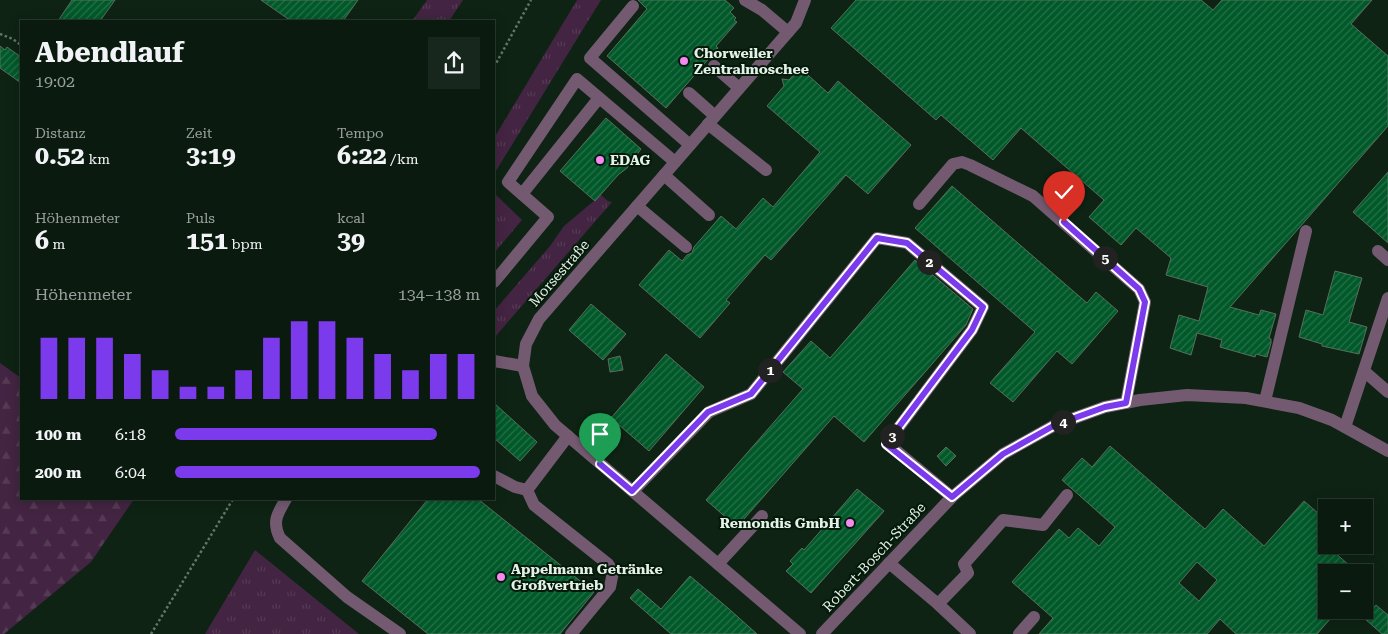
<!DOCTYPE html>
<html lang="de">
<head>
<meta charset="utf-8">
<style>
  :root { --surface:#0a1a0f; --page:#18271d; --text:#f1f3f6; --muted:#99a19e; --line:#2a382f; --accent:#7c3aed }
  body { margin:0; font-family:"Roboto Serif",serif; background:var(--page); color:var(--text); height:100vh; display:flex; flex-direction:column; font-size:19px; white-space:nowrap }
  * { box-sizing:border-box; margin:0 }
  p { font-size:16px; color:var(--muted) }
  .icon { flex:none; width:28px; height:28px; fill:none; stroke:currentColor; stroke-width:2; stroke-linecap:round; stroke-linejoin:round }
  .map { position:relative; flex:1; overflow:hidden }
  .details { position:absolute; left:20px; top:20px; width:475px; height:480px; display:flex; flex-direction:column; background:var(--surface); border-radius:0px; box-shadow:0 2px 12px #0003,0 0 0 1px var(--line) }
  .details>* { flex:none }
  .tools { position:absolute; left:1318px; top:499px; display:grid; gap:10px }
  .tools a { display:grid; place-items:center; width:55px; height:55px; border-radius:0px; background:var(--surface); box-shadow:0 2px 12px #0003,0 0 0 1px var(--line); font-size:25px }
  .pin { position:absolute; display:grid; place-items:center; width:42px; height:42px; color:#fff; margin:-51px -21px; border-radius:50% 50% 50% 0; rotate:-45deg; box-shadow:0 0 5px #0007 }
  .pin .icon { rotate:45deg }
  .km { position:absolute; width:25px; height:25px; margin:-12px; border-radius:50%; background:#222; color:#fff; font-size:14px; line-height:25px; text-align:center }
  .round { display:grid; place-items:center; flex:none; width:52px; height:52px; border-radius:0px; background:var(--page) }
  .overview { display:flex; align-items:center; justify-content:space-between; height:85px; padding:0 15px }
  h1 { font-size:28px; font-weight:700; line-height:38px }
  .figures { display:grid; grid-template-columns:repeat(3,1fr); gap:8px; height:85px; padding:5px 15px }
  .figures div { display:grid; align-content:center }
  .figures b { font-size:25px; font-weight:700 }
  .figures small { font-size:14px; font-weight:400 }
  .figures p { font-size:14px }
  .chart { height:140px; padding:10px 15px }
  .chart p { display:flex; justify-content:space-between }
  .chart svg { width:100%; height:90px; margin-top:5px; stroke:var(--accent); stroke-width:6 }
  ul { padding:0 15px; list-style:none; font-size:16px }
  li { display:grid; grid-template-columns:80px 60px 1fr; align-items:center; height:38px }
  li i { height:12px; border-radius:6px; background:var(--accent) }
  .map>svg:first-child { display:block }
  .grass { fill:url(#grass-tufts) }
  .forest { fill:url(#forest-firs) }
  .building { fill:url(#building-hatch); stroke:#576f5d; fill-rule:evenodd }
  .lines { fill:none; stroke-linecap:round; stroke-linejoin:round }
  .path { stroke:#647669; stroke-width:2.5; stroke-dasharray:2.5 2.5; stroke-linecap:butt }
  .minor { stroke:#735a71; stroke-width:12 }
  .route-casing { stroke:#fff; stroke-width:10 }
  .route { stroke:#7c3aed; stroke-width:6 }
  .poi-dot { fill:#f489ef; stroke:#05190b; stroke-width:2 }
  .labels { text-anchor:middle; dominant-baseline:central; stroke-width:4; stroke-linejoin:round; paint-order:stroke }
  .poi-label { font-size:14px; font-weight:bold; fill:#e4f1e7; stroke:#05190b; text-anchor:start }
  .street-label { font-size:14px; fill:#e4f1e7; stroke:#05190b }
</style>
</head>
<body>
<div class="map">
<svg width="1388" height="634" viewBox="0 0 1388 634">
  <defs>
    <pattern id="grass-tufts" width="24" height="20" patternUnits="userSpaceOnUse" patternTransform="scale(1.25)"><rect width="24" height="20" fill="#432442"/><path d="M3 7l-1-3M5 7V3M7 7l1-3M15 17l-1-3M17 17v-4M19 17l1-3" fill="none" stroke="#553a54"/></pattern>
    <pattern id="forest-firs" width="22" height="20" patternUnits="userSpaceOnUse" patternTransform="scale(1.25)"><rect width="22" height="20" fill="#432442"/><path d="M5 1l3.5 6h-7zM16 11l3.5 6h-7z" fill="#553a54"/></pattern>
    <pattern id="building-hatch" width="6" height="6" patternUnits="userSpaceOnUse" patternTransform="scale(1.25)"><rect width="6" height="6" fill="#01592a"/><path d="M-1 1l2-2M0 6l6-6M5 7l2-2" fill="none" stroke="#267149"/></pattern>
  </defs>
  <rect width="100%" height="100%" fill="#0e2314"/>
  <g class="grass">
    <polygon points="427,0 463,0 449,21 412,21"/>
    <polygon points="577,0 601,0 494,174 494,138"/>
    <polygon points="494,193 522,220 494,253"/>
    <polygon points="601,195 608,201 612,202 494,338 494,311 550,246 564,226"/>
    <polygon points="255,550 359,634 205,634"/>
  </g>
  <polygon class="forest" points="0,363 21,378 21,499 134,499 91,562 4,634 0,634"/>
  <g class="building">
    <polygon points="72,0 115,0 100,21 58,21"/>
    <polygon points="261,0 358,0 343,21 291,21"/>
    <polygon points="638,0 725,0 734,8 730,12 736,18 734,20 737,22 716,46 718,48 666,108 607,56 647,9"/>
    <polygon points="856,0 1201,0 1213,10 1222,0 1372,0 1351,24 1388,56 1388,126 1230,307 1259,315 1261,310 1276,314 1269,338 1271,339 1271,343 1267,357 1256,354 1255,357 1220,347 1222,340 1197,333 1191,355 1170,348 1179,315 1199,321 1208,287 1166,275 1171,258 1136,228 1121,245 1089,217 1104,200 1021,128 993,160 941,115 936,120 831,28"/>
    <polygon points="0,46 5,50 7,47 21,57 21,83 0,68"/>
    <polygon points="800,68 828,93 838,81 911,145 868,194 846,175 771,260 765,255 726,300 730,303 700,338 639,285 669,250 682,261 687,255 692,253 694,247 721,216 736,229 763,198 773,207 820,152 767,106 784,86 782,79 789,80"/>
    <polygon points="606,118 641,149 627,168 618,175 595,201 560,171"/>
    <polygon points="1388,172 1388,243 1353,212"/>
    <polygon points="952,186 1087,303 1096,292 1118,311 1072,364 1057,351 1013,402 990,383 1035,332 915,228"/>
    <polygon points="915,260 973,309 966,325 864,442 834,416 737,527 706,500 803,389 783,372 811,341 830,358"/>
    <polygon points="1335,271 1362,278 1349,322 1367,327 1359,354 1322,346 1322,344 1299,337 1306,310 1323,315"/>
    <polygon points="591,304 626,334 603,360 569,330"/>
    <polygon points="666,354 704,387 649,451 611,418"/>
    <polygon points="620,356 623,370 610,372 608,359"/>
    <polygon points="494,403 537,442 520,461 494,438"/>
    <path d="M1110,446l95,83 18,-20 41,37 40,-45 22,19v25h15l-7,7 23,20h-31v38h12l-21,24h-81l-16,-15 -13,15h-168l14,-16 -41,-36 47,-53 10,9 9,-10 21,18 16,-19 -53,-47 20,-22 10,9zM1197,562l20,18 -18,21 -20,-18z"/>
    <polygon points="946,447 956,456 946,466 937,456"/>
    <polygon points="857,489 884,511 811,593 786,571 793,564 790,561 802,548 804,550"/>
    <polygon points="428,499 478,499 594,592 560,634 428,634 362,581"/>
    <polygon points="690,576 729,609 757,634 671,634 630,598 638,589 661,609"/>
    <polygon points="1376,605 1388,615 1388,634 1382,634 1364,618"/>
  </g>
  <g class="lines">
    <g class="path">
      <polyline points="0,34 13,39 21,45"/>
      <polyline points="494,67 531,0"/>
      <polyline points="151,634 233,499"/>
    </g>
    <g class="minor">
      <polyline points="745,0 762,10 788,32"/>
      <polyline points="633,6 590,58 690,145"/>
      <polyline points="714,66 739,88"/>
      <polyline points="689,93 715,116"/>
      <polyline points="708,124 766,170"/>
      <polyline points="664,175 709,215"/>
      <polyline points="522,194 599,98"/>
      <polyline points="919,204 953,164 962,162 970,165 1033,196 1139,289 1145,302 1126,403"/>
      <polyline points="637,206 686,247"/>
      <polyline points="1378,251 1388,260"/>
      <polyline points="494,282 548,217 508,182 577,79 675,162"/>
      <polyline points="494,361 523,366"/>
      <polyline points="1364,371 1388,392"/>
      <polyline points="1265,401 1306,231"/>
      <polyline points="1345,427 1388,298"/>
      <polyline points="494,476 515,487 527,490"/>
      <polyline points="527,490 534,505 608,564 613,572 610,587 571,634"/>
      <polyline points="527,490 568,436"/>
      <polyline points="633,491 709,412 751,394 877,238 907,243 983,307 972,330 887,443 952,497"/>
      <path d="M286,499c-9,15 -14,23 -6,39l67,59 53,37"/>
      <polyline points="889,563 938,604 970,634"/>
      <polyline points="718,564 762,516"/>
      <polyline points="938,604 968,573 964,564 1003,520 1043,525 1067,495"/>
      <polyline points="800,634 555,425 532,396 523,366 526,344 539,319 796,23 805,0"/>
      <polyline points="822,634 952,497 1003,454 1055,425 1105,407 1140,400 1187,395 1246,398 1299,408 1332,420 1388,451"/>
      <polyline points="1019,634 1034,617"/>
    </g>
  </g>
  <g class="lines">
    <g class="route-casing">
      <polyline id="route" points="600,464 632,491 708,412 751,394 877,238 907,243 983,307 972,330 886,444 952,497 1003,454 1055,425 1105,407 1126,403 1145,302 1139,289 1064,222"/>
    </g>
    <use href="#route" class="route"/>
  </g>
  <g class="poi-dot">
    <circle cx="684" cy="61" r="5"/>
    <circle cx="600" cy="160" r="5"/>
    <circle cx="850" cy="523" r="5"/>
    <circle cx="501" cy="577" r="5"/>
  </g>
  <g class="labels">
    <g class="poi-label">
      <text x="694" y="53">Chorweiler<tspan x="694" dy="16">Zentralmoschee</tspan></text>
      <text x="610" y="160">EDAG</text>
      <text x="840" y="523" text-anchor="end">Remondis GmbH</text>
      <text x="511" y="569">Appelmann Getränke<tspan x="511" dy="16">Großvertrieb</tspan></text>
    </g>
    <g class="street-label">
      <text transform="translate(559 273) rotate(-49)">Morsestraße</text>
      <text transform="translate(874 557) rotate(-47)">Robert-Bosch-Straße</text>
    </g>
  </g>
</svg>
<div class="tools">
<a>+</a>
<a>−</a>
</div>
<div class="pin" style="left:600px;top:464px;background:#1e9e55"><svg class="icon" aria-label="arrive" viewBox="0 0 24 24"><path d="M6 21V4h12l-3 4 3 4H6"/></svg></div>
<div class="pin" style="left:1064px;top:222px;background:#d93025"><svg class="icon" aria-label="check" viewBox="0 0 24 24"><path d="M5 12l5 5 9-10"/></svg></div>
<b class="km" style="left:770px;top:370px">1</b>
<b class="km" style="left:929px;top:262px">2</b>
<b class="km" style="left:892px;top:436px">3</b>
<b class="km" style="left:1063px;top:422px">4</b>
<b class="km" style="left:1105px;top:258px">5</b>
<section class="details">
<div class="overview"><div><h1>Abendlauf</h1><p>19:02</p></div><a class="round"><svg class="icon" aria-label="share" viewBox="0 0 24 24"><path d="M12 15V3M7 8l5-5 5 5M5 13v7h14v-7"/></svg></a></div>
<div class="figures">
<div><p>Distanz</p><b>0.52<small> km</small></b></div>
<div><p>Zeit</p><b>3:19</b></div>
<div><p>Tempo</p><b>6:22<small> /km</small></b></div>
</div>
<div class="figures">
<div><p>Höhenmeter</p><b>6<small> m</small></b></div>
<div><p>Puls</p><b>151<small> bpm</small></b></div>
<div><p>kcal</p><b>39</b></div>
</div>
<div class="chart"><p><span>Höhenmeter</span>134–138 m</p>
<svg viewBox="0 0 160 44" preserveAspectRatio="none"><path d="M5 44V14M15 44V14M25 44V14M35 44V22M45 44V30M55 44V38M65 44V38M75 44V30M85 44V14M95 44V6M105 44V6M115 44V14M125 44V22M135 44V30M145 44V22M155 44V22"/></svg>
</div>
<ul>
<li><b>100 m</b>6:18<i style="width:86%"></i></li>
<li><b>200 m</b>6:04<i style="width:100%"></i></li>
</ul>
</section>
</div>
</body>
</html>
